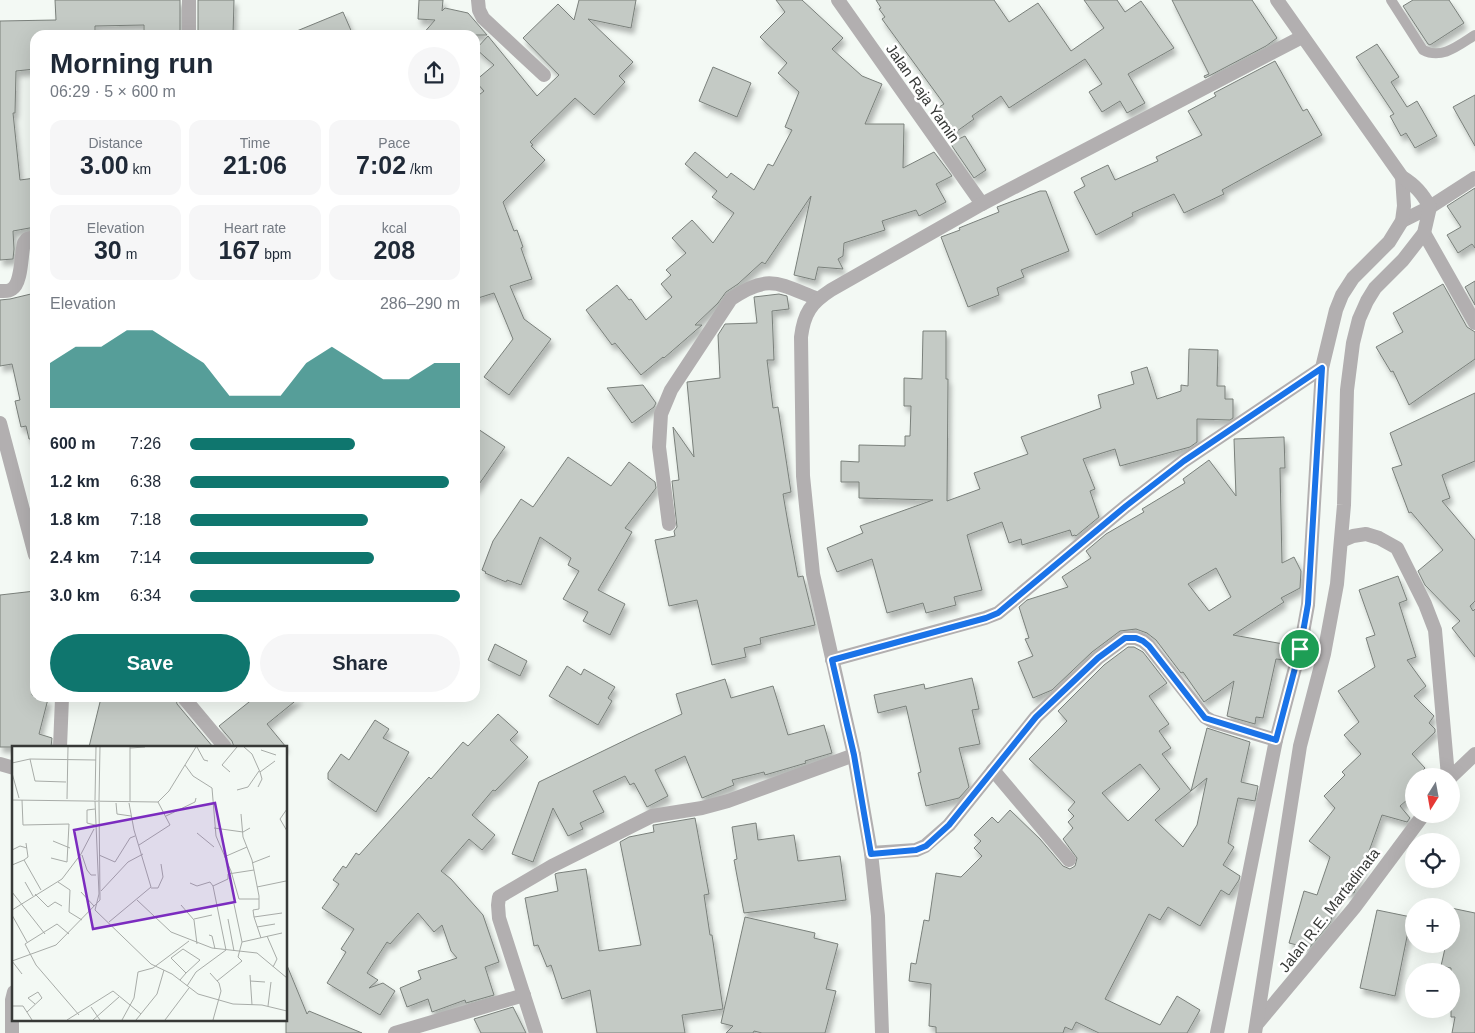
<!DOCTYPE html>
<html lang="en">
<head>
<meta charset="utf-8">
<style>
  :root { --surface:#fff; --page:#f6f6f7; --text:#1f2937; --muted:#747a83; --accent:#0f766e }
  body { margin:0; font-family:Arial,sans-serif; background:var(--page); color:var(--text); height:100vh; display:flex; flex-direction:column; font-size:19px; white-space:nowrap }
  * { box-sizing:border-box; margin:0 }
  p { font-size:16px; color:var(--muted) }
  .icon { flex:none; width:28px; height:28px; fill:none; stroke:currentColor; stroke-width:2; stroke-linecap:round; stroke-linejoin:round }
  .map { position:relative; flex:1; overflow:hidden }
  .side { position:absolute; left:30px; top:30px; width:450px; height:672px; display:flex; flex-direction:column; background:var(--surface); border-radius:15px; box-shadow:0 5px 20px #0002 }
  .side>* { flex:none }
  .needle { width:32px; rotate:191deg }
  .tools { position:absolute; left:1405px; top:768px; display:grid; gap:10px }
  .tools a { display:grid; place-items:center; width:55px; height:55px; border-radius:50%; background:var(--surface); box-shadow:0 5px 20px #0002; font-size:25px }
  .pin { position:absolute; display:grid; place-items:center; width:42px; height:42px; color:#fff; margin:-21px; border:2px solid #fff; border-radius:50%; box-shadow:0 1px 5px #0007 }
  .round { display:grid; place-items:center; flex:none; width:52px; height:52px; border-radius:26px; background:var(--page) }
  .head { display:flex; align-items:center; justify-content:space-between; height:85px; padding:0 20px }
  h1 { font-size:28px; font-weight:600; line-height:38px }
  .figures { display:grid; grid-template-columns:repeat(3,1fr); gap:8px; height:85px; padding:5px 20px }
  .figures div { display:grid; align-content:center; border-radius:12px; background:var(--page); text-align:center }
  .figures b { font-size:25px; font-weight:600 }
  .figures small { font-size:14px; font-weight:400 }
  .figures p { font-size:14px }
  .chart { height:140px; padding:10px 20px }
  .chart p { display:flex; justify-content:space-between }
  .chart svg { width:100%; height:90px; margin-top:5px; fill:var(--accent); opacity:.7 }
  .action { display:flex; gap:10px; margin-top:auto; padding:10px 20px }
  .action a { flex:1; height:58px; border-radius:30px; background:var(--accent); color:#fff; font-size:20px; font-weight:600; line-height:58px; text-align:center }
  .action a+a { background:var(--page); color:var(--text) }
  ul { padding:0 20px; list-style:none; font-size:16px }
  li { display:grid; grid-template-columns:80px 60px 1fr; align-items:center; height:38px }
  li i { height:12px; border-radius:6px; background:var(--accent) }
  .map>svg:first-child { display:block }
  .building { fill:#c4cac5; stroke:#7a807b; fill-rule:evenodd; filter:url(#shadow) }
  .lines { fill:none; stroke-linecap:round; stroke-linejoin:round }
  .service { stroke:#b2afb0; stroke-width:10 }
  .minor { stroke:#b2afb0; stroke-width:14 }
  .tertiary { stroke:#b2afb0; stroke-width:14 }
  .route-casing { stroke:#fff; stroke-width:10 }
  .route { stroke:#1a73e8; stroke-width:6 }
  .labels { text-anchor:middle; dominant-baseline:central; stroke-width:5; stroke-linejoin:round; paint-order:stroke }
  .street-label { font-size:15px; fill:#373937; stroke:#fff }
  .inset-road { fill:none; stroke:#a8aca8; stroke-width:1 }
  .view { fill:#7b2cbf; fill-opacity:0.15; stroke:#7b2cbf; stroke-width:2.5 }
  .inset-edge { fill:none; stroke:#373937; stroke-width:2.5 }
</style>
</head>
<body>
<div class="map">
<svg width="1475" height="1033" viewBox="0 0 1475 1033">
  <defs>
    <filter id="shadow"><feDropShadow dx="3" dy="5.5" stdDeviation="2.5" flood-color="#0004"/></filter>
  </defs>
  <rect width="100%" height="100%" fill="#f3f9f4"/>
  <g class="building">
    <polygon points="55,0 180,0 180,35 144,35 144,25 95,26 95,35 35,35 35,69 16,71 15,113 13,113 20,180 35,178 35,227 13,231 14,249 13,259 0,260 0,21 56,20"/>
    <polygon points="198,0 234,0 233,35 198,35"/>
    <polygon points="419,0 443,0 442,11 445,8 468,13 487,35 422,35 435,20 418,19"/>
    <polygon points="579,0 636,0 631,28 588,19 633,62 619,76 625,82 594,115 575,98 530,142 533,145 531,146 545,160 503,202 514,231 517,230 523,247 521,248 532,279 510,286 524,319 551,339 509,395 484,377 513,339 494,293 475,299 475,98 484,91 475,81 494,65 476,49 488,36 537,96 559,75 523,38 558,4 574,20"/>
    <polygon points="776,0 802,0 843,38 832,49 862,76 882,84 865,124 904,124 903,168 934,152 952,176 936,184 946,202 919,216 916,210 882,221 885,230 844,243 843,256 838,259 843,269 818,267 815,280 794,275 811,196 765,264 762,262 738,284 726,292 718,303 695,325 702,325 664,358 663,357 641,375 615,343 612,345 586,310 617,285 629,300 631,299 646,320 672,297 661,284 671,275 666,270 686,253 672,238 692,220 713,243 734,213 712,197 717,191 685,164 695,152 727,178 731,173 754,190 768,164 773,166 792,130 785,127 799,92 778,73 787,63 760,37 785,12"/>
    <polygon points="876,0 994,0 1009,22 1038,3 1071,51 1104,28 1084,0 1117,0 1125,12 1141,1 1174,48 1128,74 1145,103 1127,113 1120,101 1102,112 1089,92 1102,84 1085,59 1009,108 1001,96 972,116 974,119 953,134 936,109 944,104 882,19 885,17 879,9 881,8"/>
    <polygon points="1172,0 1252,0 1277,38 1266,46 1205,78 1204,76 1209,74"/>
    <polygon points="1413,0 1449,0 1464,23 1430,45 1428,44 1403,6"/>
    <polygon points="343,12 353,35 287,35"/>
    <polygon points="1377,44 1399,77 1391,82 1407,107 1417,101 1437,136 1415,148 1406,133 1401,136 1390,116 1394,114 1356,57"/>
    <polygon points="1275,61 1303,111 1307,109 1322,135 1222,190 1224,194 1184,213 1174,194 1132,213 1133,216 1096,235 1074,192 1085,186 1081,178 1108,165 1115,180 1158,161 1156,157 1202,135 1188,111 1216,96 1214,93"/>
    <polygon points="713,67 751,83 737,117 699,101"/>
    <polygon points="1475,95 1475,146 1453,107"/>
    <polygon points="965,136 986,170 974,178 950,143"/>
    <polygon points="1475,188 1475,248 1472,244 1458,253 1447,235 1461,227 1447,206"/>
    <polygon points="1040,191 1046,191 1069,251 1021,270 1024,277 997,288 999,295 968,307 941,237 960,230 959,228 999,212 997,207"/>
    <polygon points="1475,281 1475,305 1465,287"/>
    <polygon points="1443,284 1467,327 1475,332 1475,359 1409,405 1393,371 1391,372 1376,347 1403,332 1393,313"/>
    <polygon points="35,293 35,439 29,439 26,426 21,427 15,401 20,400 12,364 0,366 0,300 10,299"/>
    <polygon points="779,294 787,296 789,309 772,311 774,360 767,360 773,408 778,407 791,492 783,494 788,523 798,577 803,576 815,625 760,638 761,644 744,648 746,657 712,665 697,600 669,606 655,540 675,536 674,531 677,527 672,481 679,480 673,427 694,457 687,382 720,378 718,335 725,324 757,323 754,297"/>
    <polygon points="923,331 946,331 946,379 948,379 947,501 980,489 974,473 1028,454 1021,437 1101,408 1098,395 1134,384 1131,372 1147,367 1157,399 1181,391 1181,385 1188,386 1189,349 1218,350 1217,386 1225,386 1225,399 1233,399 1233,418 1230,420 1197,419 1197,442 1190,447 1120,466 1115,449 1083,459 1095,489 1090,491 1099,517 1076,536 1075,535 1072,536 1070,530 1022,545 1021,539 1009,543 1002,522 967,535 982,590 954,597 956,605 926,613 923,603 887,613 872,559 837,572 827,548 863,533 860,526 933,500 859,498 859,482 841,482 841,461 859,462 859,445 905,446 905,436 910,436 911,406 904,406 904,378 922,379"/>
    <polygon points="643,385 656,403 654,407 632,423 607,388"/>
    <polygon points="1475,393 1475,461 1442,475 1450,498 1442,501 1475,540 1475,601 1470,606 1473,611 1475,609 1475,657 1452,628 1460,621 1425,585 1418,571 1443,550 1411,512 1409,513 1392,468 1402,465 1390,433"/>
    <polygon points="475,427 505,447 475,490"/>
    <path d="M1284,437l1,31h-5l2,95 12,-6 7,14 -1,17 -19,10 3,4 -51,33 56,10 -3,15 -10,-1 -13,59 -7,-1 -1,7 -28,-8 7,-35 -30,21 -21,-30 -2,1 -25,-33 -9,-7 -11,-4 -16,2 -28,21 -40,38 -19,8 -15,-36 15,-6 -8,-17 4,-1 -10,-31 8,-7 41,-13 -6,-10 29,-19 -5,-7 20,-17 38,-22 -2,-3 43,-26 -2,-4 26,-19 27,36 -2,-57zM1216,568l15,29 -22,14 -21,-27z"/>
    <polygon points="568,457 611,486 629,462 655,482 656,488 625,528 632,532 598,590 625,604 610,635 583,621 588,612 563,599 579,571 568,565 571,558 540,537 521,585 507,580 506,582 485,573 486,572 482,570 493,541 521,499 533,507"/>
    <polygon points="1398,576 1407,600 1399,603 1416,657 1407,660 1426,686 1414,696 1434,716 1429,723 1435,729 1435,732 1412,754 1425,768 1417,776 1414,776 1414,794 1400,806 1410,818 1407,822 1382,815 1354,893 1340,890 1330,923 1309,948 1289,943 1304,891 1317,895 1330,857 1309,841 1335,808 1324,796 1345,775 1342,772 1361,754 1344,735 1359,722 1338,691 1375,667 1366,638 1375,635 1359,590"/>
    <polygon points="35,591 35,669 32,695 35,696 35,698 48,699 39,734 52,738 51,747 0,747 0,595"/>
    <polygon points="495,644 527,661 520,676 488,660"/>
    <path d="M1128,647h6l9,5 24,31 -18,13 20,28 -10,7 12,17 -9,6 29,37 16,-63 43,14 -9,40 17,4 -3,15 -17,-3 -10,45 6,4 -11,18 17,11 -1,4 -10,15 -8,-5 -21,36 -32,-19 -8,13 -11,-6 -44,85 55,26 17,-29 23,14 -13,23h-88l-23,-11 -4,8 -7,-3 -2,6h-127v-6l-7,-1 2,-42 -22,-3 2,-18 5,1 8,-44 5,1 7,-48 25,4 21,-21 -8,-8 7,-7 -7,-6 18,-18 6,6 12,-13 30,29 23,27 7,3 5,-3 2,-8 -14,-19 10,-11 -5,-6 6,-6 -6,-6 7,-8 -46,-43 38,-38 -9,-10 46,-46zM1140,764l20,25 -32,32 -26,-28zM1207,778l-10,47 -14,22 -28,-27z"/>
    <polygon points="567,666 581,675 584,669 615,687 608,698 612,701 598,725 549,696"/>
    <polygon points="972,678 979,709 972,710 980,744 959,748 969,787 959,798 926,806 918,773 921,772 906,706 878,713 874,695 924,684 925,689"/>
    <polygon points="725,679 731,698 773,686 788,735 824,725 832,753 805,761 806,763 765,775 764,772 732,780 734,785 702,798 685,756 655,770 668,796 647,807 634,783 630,785 625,776 593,791 604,812 580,823 583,829 568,836 553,808 533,862 512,854 539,782 638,734 682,714 676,694"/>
    <polygon points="101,698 176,698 177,704 213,747 89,747"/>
    <polygon points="254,698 299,698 267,724 286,747 234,747 232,741 219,726"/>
    <polygon points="498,714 518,732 510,740 528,757 495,791 493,790 472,815 495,835 482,850 469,839 441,871 451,879 483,915 499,962 485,967 494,995 466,1003 465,1000 432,1012 428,999 407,1007 400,988 421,979 418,971 457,958 451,951 442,925 434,932 418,913 390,944 387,942 367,973 378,980 369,988 383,983 395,991 380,1015 327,983 346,952 341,949 354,929 322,908 339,884 333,880 343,866 346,868 356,853 359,855 429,777 431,779 463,742 468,746"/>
    <polygon points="375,720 389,729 383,738 409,752 376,812 328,779 328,773 341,754 349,760"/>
    <polygon points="695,818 709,894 704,895 710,935 712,935 723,1009 682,1015 685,1033 597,1033 590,990 562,999 551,965 547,967 538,945 534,946 525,898 558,891 555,874 558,873 586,869 599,951 641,945 620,842 629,837 654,832 653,825 654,825"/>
    <polygon points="756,823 758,840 794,835 798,861 840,856 846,900 744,913 734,860 737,859 732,827"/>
    <polygon points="1451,908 1475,913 1475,1033 1452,1033 1455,1017 1451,1017 1451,968 1441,966 1446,944 1451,944"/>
    <polygon points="1377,910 1411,917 1395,996 1360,988"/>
    <polygon points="745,917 815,933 814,938 838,944 826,989 836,991 825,1033 762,1033 754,1031 753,1033 726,1033 733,1026 721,1023"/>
    <polygon points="286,963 307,1014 309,1011 362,1033 286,1033"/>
    <polygon points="513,1007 526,1033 481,1033 474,1019"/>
  </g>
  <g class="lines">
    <path class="service" d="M1391,0l32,50c19,10 36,-5 52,-15"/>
    <g class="minor">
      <polyline points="189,0 189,35"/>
      <polyline points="478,0 479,10 483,18 544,75"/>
      <polyline points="838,0 982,204"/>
      <polyline points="1424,233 1475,323"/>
      <path d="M0,291c4,0 8,1 12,-2 10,-6 9,-35 12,-46l3,-4 8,-2"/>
      <polyline points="0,423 35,555"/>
      <path d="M669,524l-10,-77 2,-33 10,-24 60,-91c38,-26 48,-15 87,0"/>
      <polyline points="1341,541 1353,536 1366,534 1379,538 1397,548 1425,604 1435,630 1448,776"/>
      <polyline points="832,660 985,618 998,613 1126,506 1184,461 1322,368"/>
      <polyline points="184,698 225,747"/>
      <polyline points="60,747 62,698"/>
      <polyline points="0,764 14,768"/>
      <polyline points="993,770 1069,860"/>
      <polyline points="1451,777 1475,754"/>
      <polyline points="871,853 916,850 925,846 949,825 1036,717 1098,658 1125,638 1136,638 1143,641 1149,646 1205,717 1212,721 1276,740"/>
      <polyline points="1257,1024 1354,908 1424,814"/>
      <polyline points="12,1033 12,1000 14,992"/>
      <polyline points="395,1033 524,995"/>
      <polyline points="536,1033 499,918 498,905 499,897 552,866 652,816 702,808 728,801 854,755"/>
      <path d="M882,1033l-4,-117 -7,-63 -17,-98 -41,-181 -10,-98 -2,-139c3,-24 10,-34 30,-47l151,-86 320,-167"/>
    </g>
    <g class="tertiary">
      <polyline points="1402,221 1430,207 1475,178"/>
      <polyline points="1217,1033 1276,740 1300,649 1308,605 1322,368 1336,310 1342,295 1353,278 1389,242 1402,221 1404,206 1402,177"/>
      <path d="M1255,1033l45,-287 24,-92 13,-70 7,-79 3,-115 6,-47 6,-24 8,-18 8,-13 28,-28 21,-27 6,-26c-8,-14 -15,-22 -28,-30l-125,-177"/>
    </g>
  </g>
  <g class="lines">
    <g class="route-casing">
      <polygon id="route" points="1322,368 1308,604 1300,649 1276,740 1205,718 1149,646 1143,641 1136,638 1125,638 1098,658 1036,717 949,825 926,846 916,850 871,854 854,755 832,660 986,618 998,613 1126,506 1184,461"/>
    </g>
    <use href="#route" class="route"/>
  </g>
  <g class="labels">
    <g class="street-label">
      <text transform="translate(923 93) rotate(55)">Jalan Raja Yamin</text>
      <text transform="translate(1329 910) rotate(-52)">Jalan R.E. Martadinata</text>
    </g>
  </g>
  <g transform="translate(12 746)">
    <rect width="275" height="275" fill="#f3f9f4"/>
    <path class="inset-road" d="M118,1v54M185,1l7,13 4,1M232,1l8,7 8,18 2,7 -4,8M118,2l15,-1M249,4l15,5M18,13l5,22 31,1M0,17l18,-4 66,1M173,19l8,11 19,12 4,48 15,35 8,28h20M218,26l-8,-7 15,-18M248,26l15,-11M0,27l7,25M225,44l11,-3 11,-16M55,53l1,-52M0,54l146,2 11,-11 27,-44M10,54l1,25 46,-1 -2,38 -16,-4M83,54l1,-53M83,55l4,93 -4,16 56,54 21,10 26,20 35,10 29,1 25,6M87,55l1,-54M104,57l1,11 14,2M83,63l-8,1v13l8,2M275,63l-7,10 7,12M229,68l2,23 9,23 7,36v13l-6,1 1,7M154,70l29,-14 1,-4M202,82l29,4 7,-4M185,87l17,14M41,95l17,7M127,99l31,-20 -12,-23M0,104l8,-4 7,2M70,109l5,15 4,5h5M87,109l16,7 15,-24 5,-2M212,111l23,-10M12,114l4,-3 -2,-14M240,117l18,-7M0,119l12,-5 17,30M13,136l8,14M46,136l12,8 -1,22 13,8M201,140l15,-7v-5l26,-4M245,141l29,-6M139,142h7l5,-11 -2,-13M89,145l27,-29 15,-8M0,146l33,42M69,146l13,14M23,148l13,13 7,-5 7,4M125,154l34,32 41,16 45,5 30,25M169,159l13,15 3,24M0,164l50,-31 19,-25 13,-25M0,169l15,27M182,173l18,-4M216,173l6,32M97,176l42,-35 -17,-57 -5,-27M245,181l18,-3M57,188l-12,-10 -32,20 11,21 43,50M197,189l3,1 3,13M255,190l10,23 -4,8M249,192l-7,-21 28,-4M230,196l40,-9M0,215l44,-16 44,-45 -1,-98M0,215l10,13M198,227l9,10 2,8 -8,29M238,229l2,30M168,234l6,-7 14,-13 -17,-11 -12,9 15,15M205,235l25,-20 -4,-4 4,-15 -8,-38M238,235l15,1M175,240l9,-14 30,-22 -13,-64 -3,-4 -13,4 -7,-3M0,260h11l9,14M256,260l3,-24M79,261l9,13M15,266l15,-14 -4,-6 -10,6 7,6M55,274l46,-29 28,23M81,274l26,-23M110,274l12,-22 4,-26 15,-4 36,-27M124,274l21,-26 7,-24M153,274l24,-32"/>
    <path class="view" d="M203,57l20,99 -142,27 -19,-99z"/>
    <rect width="275" height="275" class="inset-edge"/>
  </g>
</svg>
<div class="tools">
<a><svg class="needle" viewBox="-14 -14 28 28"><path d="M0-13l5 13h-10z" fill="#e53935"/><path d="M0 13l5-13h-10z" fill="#747a83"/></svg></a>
<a><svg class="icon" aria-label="locate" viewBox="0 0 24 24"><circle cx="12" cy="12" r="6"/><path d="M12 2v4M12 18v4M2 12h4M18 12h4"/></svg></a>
<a>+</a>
<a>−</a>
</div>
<div class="pin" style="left:1300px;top:649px;background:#1e9e55"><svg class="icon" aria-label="arrive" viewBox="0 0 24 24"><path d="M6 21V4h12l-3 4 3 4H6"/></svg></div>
<section class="side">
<div class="head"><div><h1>Morning run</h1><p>06:29 · 5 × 600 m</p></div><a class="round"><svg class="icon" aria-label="share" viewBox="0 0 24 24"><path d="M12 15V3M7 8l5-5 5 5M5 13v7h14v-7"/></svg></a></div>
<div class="figures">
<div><p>Distance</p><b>3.00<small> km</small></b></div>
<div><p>Time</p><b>21:06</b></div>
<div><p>Pace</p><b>7:02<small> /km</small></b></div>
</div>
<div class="figures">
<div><p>Elevation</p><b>30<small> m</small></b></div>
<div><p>Heart rate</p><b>167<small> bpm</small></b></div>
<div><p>kcal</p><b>208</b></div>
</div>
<div class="chart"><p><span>Elevation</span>286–290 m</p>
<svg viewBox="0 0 160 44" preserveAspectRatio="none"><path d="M0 44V22L10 14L20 14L30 6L40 6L50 14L60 22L70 38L80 38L90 38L100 22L110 14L120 22L130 30L140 30L150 22L160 22V44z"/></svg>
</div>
<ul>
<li><b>600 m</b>7:26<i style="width:61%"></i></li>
<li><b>1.2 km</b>6:38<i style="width:96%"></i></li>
<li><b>1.8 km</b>7:18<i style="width:66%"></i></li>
<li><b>2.4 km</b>7:14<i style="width:68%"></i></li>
<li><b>3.0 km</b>6:34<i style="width:100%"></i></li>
</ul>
<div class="action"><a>Save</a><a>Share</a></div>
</section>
</div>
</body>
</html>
